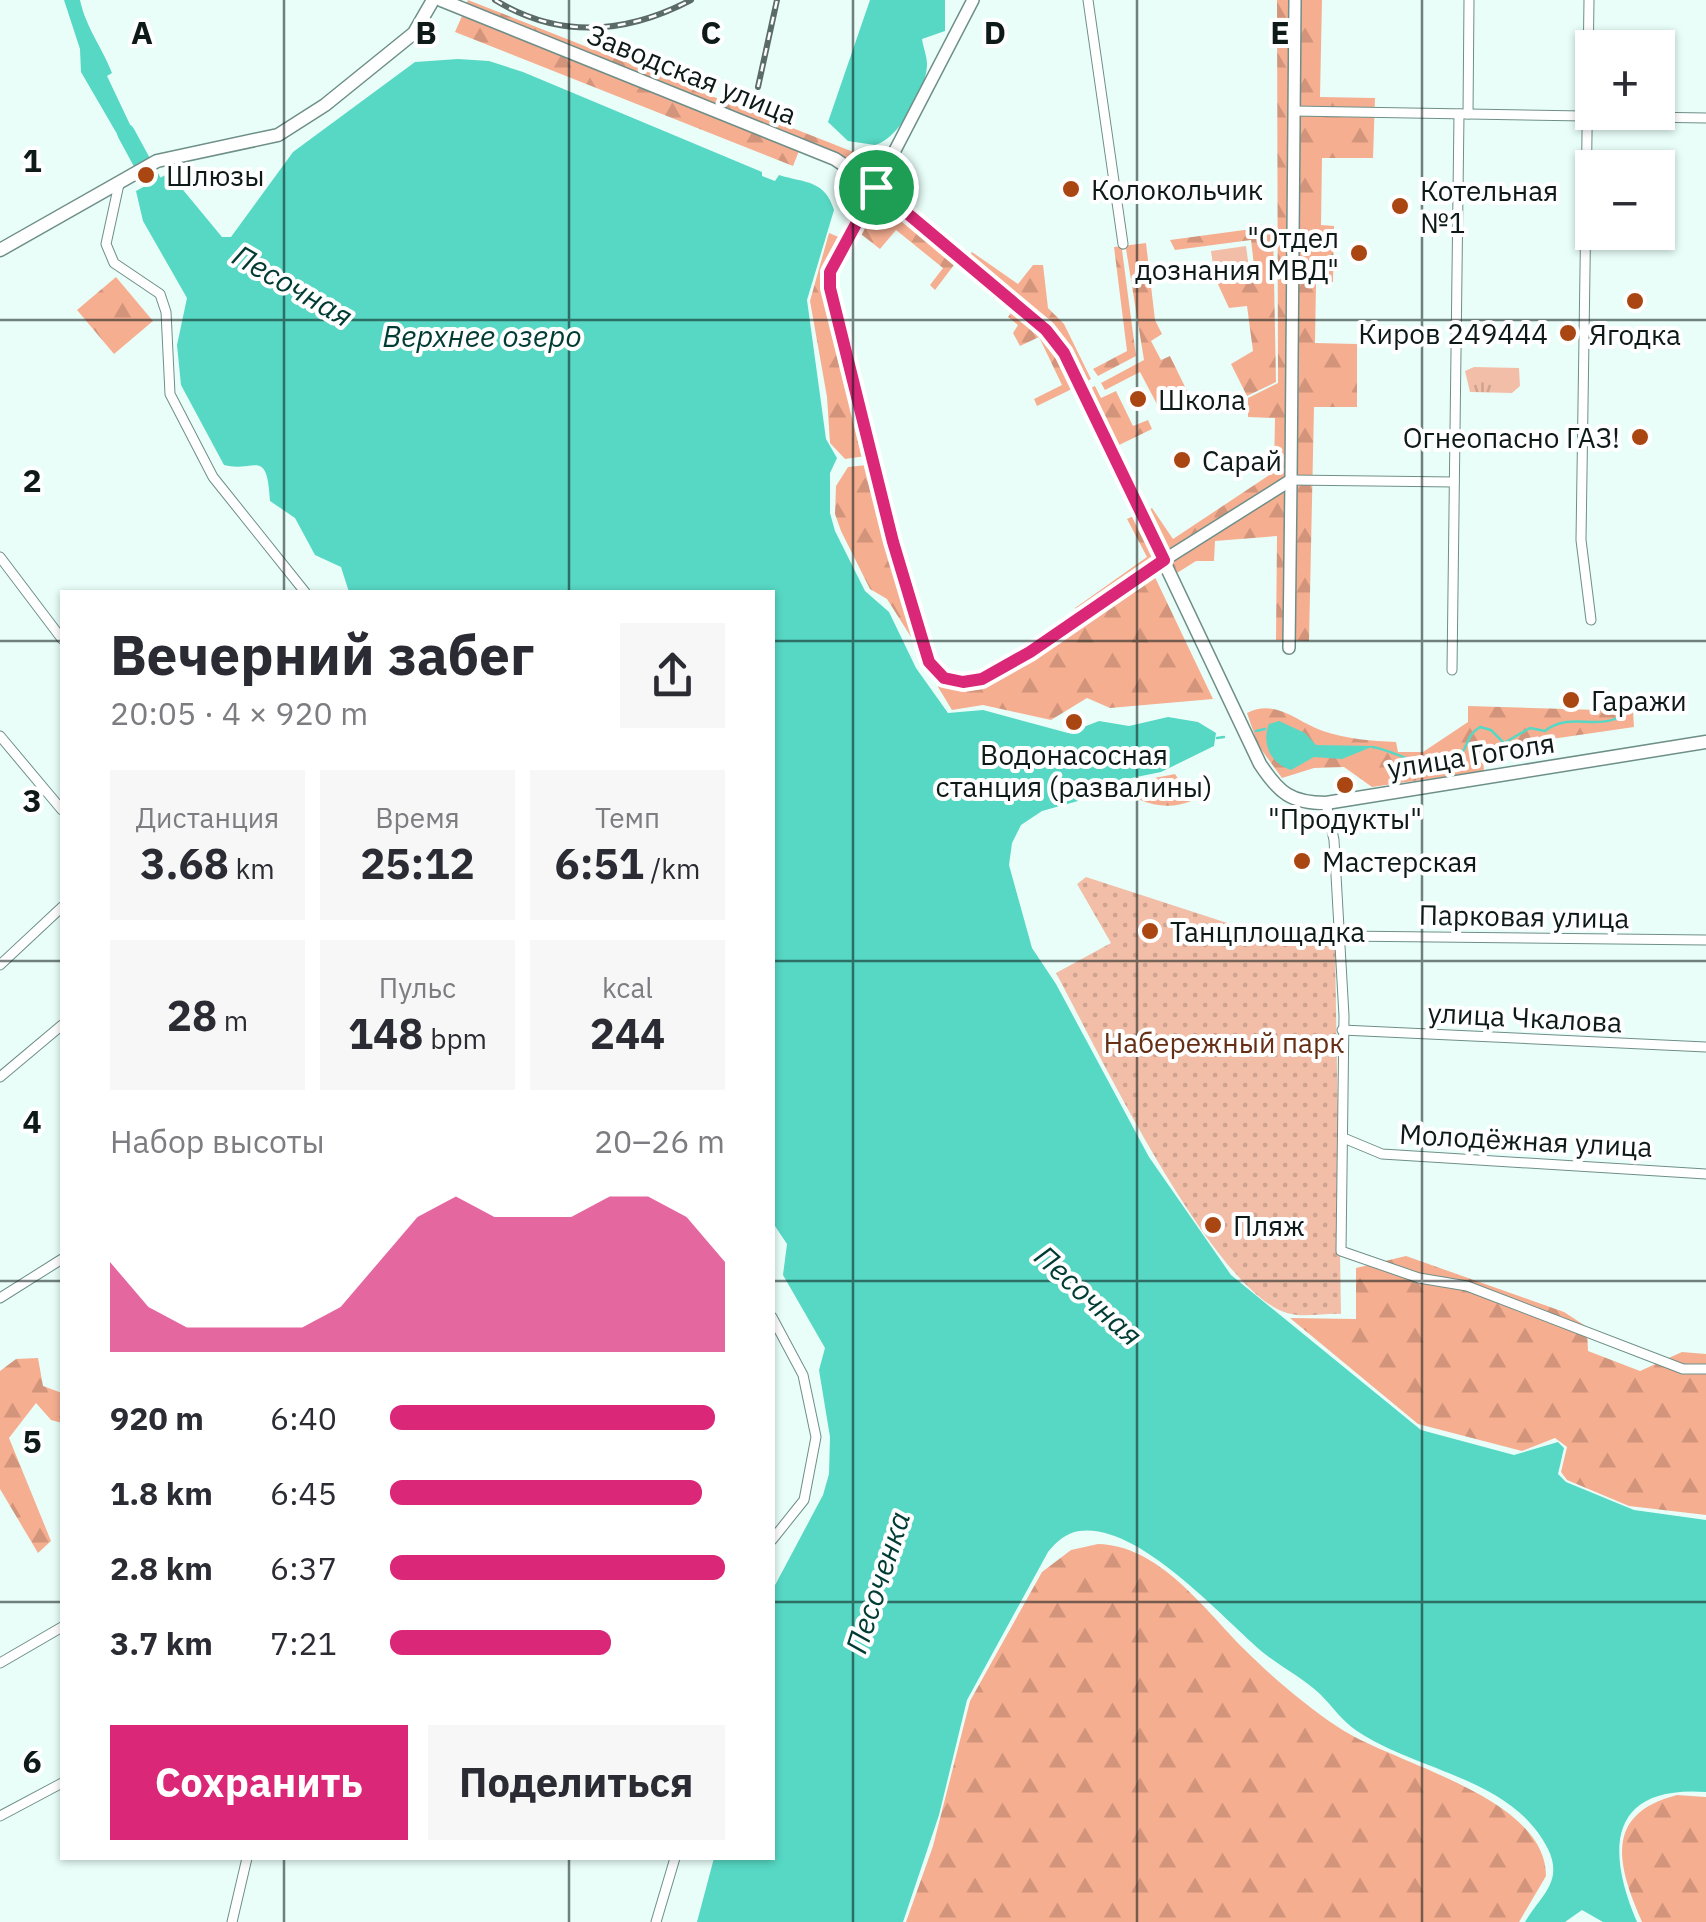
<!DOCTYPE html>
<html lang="ru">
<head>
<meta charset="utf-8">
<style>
  :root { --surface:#fff; --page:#f7f7f7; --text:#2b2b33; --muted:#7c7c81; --accent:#db2777 }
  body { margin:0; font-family:"IBM Plex Sans",sans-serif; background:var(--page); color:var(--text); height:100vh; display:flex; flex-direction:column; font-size:38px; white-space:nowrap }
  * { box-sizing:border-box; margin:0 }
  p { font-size:32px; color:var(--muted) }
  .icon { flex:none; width:55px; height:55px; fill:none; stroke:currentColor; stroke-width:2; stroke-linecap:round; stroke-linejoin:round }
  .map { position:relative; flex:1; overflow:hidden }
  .drawer { position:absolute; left:60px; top:590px; width:715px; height:1270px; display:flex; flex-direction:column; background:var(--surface); border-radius:0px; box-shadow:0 2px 8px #0004 }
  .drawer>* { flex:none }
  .tools { position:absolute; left:1575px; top:30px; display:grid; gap:20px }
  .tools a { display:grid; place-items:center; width:100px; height:100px; border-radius:0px; background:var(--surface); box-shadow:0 2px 8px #0004; font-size:50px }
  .pin { position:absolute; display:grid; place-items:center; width:85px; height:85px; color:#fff; margin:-42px; border:5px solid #fff; border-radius:50%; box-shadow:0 2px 10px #0007 }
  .round { display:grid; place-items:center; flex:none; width:105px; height:105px; border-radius:0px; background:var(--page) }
  .summary { display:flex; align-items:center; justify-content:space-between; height:170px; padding:0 50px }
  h1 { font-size:55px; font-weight:700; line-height:75px }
  .figures { display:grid; grid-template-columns:repeat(3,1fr); gap:15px; height:170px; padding:10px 50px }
  .figures div { display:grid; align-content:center; border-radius:0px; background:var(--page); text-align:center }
  .figures b { font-size:42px; font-weight:700 }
  .figures small { font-size:28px; font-weight:400 }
  .figures p { font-size:28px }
  .chart { height:280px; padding:20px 50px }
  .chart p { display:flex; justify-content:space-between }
  .chart svg { width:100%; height:180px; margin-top:10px; fill:var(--accent); opacity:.7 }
  .button { display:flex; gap:20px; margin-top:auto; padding:20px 50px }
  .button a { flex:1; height:115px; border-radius:0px; background:var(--accent); color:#fff; font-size:40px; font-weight:700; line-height:115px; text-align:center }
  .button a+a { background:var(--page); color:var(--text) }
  ul { padding:0 50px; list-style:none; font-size:32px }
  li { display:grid; grid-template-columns:160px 120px 1fr; align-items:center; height:75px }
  li i { height:25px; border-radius:12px; background:var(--accent) }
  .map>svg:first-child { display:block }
  .grass { fill:url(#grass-tufts) }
  .forest { fill:url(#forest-firs) }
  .park { fill:url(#park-dots) }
  .garden { fill:#f3bea8 }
  .water { fill:#57d8c4 }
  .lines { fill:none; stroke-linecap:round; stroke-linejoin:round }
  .stream { stroke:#57d8c4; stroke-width:2.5 }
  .river { stroke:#57d8c4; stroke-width:18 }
  .minor-casing { stroke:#6e8f88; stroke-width:11 }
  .tertiary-casing { stroke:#6e8f88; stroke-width:14 }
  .secondary-casing { stroke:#6e8f88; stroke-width:15 }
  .minor { stroke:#fff; stroke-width:9 }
  .tertiary { stroke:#fff; stroke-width:11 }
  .secondary { stroke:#fff; stroke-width:12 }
  .rail-casing { stroke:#5b6b68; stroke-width:6 }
  .rail { stroke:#fff; stroke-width:2.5; stroke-dasharray:8; stroke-linecap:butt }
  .route-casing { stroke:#fff; stroke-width:20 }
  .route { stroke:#db2777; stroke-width:12 }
  .grid { fill:none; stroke:#0d1a18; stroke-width:2.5; stroke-opacity:0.55 }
  .poi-dot { fill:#aa4612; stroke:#fff; stroke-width:4 }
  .labels { text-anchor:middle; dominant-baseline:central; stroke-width:8; stroke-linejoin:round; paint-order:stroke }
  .street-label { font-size:28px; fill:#0d1a18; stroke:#fff }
  .poi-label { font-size:28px; fill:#0d1a18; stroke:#fff; text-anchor:start }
  .park-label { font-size:28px; fill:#652e15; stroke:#fff }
  .water-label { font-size:30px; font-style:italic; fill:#003c34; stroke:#fff }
  .grid-label { font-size:32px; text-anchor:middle; font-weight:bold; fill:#0d1a18; stroke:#fff; stroke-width:8; stroke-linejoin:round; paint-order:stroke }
</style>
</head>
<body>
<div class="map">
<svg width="1706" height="1922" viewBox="0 0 1706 1922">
  <defs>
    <pattern id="grass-tufts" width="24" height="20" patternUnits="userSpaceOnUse" patternTransform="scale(2.5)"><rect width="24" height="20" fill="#f3bea8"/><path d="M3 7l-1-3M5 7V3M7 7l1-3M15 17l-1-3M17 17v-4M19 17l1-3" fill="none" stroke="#cfa390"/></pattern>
    <pattern id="forest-firs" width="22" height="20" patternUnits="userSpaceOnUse" patternTransform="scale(2.5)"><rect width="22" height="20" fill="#f6ae91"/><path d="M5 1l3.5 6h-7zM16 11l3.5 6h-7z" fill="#d2957c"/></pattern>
    <pattern id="park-dots" width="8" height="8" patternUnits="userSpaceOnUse" patternTransform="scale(2.5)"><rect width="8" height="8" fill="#f3bea8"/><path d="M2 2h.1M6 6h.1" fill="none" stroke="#cfa390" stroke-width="1.8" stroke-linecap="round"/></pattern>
  </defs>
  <rect width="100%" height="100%" fill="#e9fef9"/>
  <polygon class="grass" points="1474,367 1519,368 1520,386 1512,393 1470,392 1465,371"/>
  <g class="forest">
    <polygon points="468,0 861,155 858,165 465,7"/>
    <polygon points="1277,0 1322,0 1320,97 1375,98 1373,158 1322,158 1321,225 1334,226 1333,282 1316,283 1315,343 1357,344 1357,407 1314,407 1309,641 1276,640 1277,536 1215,541 1214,561 1196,561 1177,573 1146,512 1152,508 1173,539 1274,472 1275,418 1248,417 1248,398 1278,383"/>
    <polygon points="462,16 799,151 793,166 455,32"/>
    <polygon points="881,198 957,261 935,290 930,285 943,268 896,230 880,249 857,231"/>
    <polygon points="1273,226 1276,382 1247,396 1231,364 1253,351 1247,306 1229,308 1216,280 1255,274 1251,240 1175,250 1170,240"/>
    <polygon points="829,233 841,238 827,272 827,289 866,456 845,459 830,443 827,397 810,301"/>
    <polygon points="1146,243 1155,320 1162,334 1151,341 1161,360 1170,356 1189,395 1160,410 1140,372 1105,390 1101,383 1144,360 1126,249 1122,250 1136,356 1098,376 1093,369 1127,351 1114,247"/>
    <polygon points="972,252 1018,284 1033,265 1043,265 1048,308 1064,324 1091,379 1084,383 1049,325 967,258"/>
    <polygon points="116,277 153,321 114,354 77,310"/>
    <polygon points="1014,309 1042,332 1076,387 1037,406 1034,399 1062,385 1039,337 1020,346 1013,333 1018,325 1008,317"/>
    <polygon points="1095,386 1101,398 1116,391 1133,426 1148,420 1152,429 1115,447 1087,390"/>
    <polygon points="867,465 886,544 920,645 918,648 887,599 870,589 841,531 835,514 836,486 848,467"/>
    <polygon points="1136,515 1158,558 1079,613 1075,608 1147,557 1127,519"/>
    <polygon points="1153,573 1213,699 1110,708 1087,698 1051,720 983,705 952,710 938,687 942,681 984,683 1029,658"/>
    <path d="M1468,706l165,5 1,16 -152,22 2,22 -112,16 -28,-20 -30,1 -32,10 -24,-33 -11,-32c29,-15 50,9 76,18 24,8 49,10 73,11l2,10h25l45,-30z"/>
    <path d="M1175,774l6,9 18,7 -5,10c-30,13 -54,2 -81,-14z"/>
    <polygon points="1406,1256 1564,1312 1587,1327 1588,1351 1640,1371 1682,1352 1706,1354 1706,1515 1629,1506 1567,1480 1561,1472 1567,1447 1555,1438 1522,1451 1418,1424 1290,1318 1356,1319 1356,1268"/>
    <polygon points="38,1358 43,1386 62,1393 62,1423 51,1420 36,1403 9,1438 51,1541 38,1553 0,1489 0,1371 16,1359"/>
    <path d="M1098,1544c61,1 107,66 146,105 28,28 61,56 94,78 54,37 208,69 208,149l-27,46h-613l27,-76 37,-145 72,-129 29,-22z"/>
    <path d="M1677,1795l29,2v125h-64c-24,-55 -40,-108 35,-127z"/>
  </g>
  <path class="park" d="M1086,877l200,65 49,5 6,367c-16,-1 -39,4 -54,-1 -75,-22 -192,-268 -231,-340l55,-30 -34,-59z"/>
  <polygon class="garden" points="1246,246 1249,268 1214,272 1211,251"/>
  <g class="water">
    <path d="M64,0h16c6,28 22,47 32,73l-5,3 36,76 -12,6 -50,-86 -1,-23z"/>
    <path d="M870,0h75v31l-23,8c1,8 5,17 5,25 0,25 -28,75 -52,81l-27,-4 -20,-19z"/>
    <path d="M458,59l31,2 34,11 239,100v4l13,5 4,-6c26,8 46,5 55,35l-27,90 19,139 11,19 -7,15v40l5,18 30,60 24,21 27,56 32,45 35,-3 85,23 31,-12 30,5 39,-9 30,5 18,11 -2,13 -53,26 -49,10 -34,19 -36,10 -21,14 -9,18 -3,22 23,83 24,36 93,173 82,118 190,155 93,25 44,-13 6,6 -6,26 8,8 68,28 72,10v272c-98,-7 -100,58 -69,130h-34l-21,-12 -17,12h-40c15,-26 39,-40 23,-73 -35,-71 -132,-78 -191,-118 -15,-10 -24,-24 -37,-37 -16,-15 -37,-26 -55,-40 -42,-35 -126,-132 -186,-123 -13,2 -23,11 -31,21l-81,148 -28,115 -36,107h-206l17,-64h58l1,-269 50,-94 6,-21 1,-37 -11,-67 6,-22 -42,-73 4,-31 -14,-21 -1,-631h-423l-8,-25 -26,-12 -20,-37 -25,-17c-3,-55 -15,-28 -46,-36l-43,-80 -4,-40 10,-47 -44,-77 -7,-30 33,-18 53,64h9l62,-85 122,-90z"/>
    <path d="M1279,721l26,12 11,12 58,1 -32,13 -28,-2 -23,13c-20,-6 -30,-26 -22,-46z"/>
  </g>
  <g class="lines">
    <g class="stream">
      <polyline points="1256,731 1265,729"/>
      <polyline points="1217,738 1224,737"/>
      <path d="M1372,747c22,2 64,32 85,12 12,-11 8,-23 23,-32l11,3 13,13 26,-15 15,3c25,-20 53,1 80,-17"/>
    </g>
    <polyline class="river" points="126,133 164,203"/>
    <g class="minor-casing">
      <g id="minor">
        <polyline points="1088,0 1123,244"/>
        <polyline points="1589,0 1581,540 1591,620"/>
        <polyline points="1294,111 1706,118"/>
        <polyline points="1468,114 1469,0"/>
        <polyline points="119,184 106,244 114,263 160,294 166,312 170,394 213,477 305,592"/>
        <polyline points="876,187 830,272 830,288 893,542 929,662 944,678 963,682 982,679 1030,652 1164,560"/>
        <polyline points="1291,480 1454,482"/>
        <polyline points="0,557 62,639"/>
        <polyline points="1452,670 1459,114"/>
        <polyline points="0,736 62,810"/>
        <polyline points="1326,803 1334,840 1344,1016 1341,1251 1419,1278 1467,1286 1683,1369 1706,1369"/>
        <polyline points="1341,936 1706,940"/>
        <polyline points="0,965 62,907"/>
        <polyline points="1342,1030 1706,1047"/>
        <polyline points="0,1077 62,1025"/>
        <polyline points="1346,1139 1382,1154 1706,1174"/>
        <polyline points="0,1298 62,1259"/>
        <polyline points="772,1317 803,1375 816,1437 804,1500 772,1540"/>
        <polyline points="0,1663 62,1627"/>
        <polyline points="0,1816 62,1783"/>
        <polyline points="232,1922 247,1858"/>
        <polyline points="656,1922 675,1858"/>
      </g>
    </g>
    <g class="tertiary-casing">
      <g id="tertiary">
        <polyline points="876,187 973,0"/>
        <polyline points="1164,560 1291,480 1295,0"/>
        <polyline points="1289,648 1291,480"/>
      </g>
    </g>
    <g class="secondary-casing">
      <g id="secondary">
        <path d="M441,0l394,159 41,28 157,130 31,36 18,36 178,375c19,29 31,39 66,39l380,-61"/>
        <polyline points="0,250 157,161 278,135 325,105 414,33 433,0"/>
      </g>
    </g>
    <use href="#minor" class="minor"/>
    <use href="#tertiary" class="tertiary"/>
    <use href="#secondary" class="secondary"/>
    <g class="rail-casing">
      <g id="rail">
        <path d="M495,0c64,39 131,34 196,0"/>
        <polyline points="758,87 777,0"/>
      </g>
    </g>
    <use href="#rail" class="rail"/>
  </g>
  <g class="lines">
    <g class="route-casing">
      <polygon id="route" points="876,187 1046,330 1064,353 1164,560 1030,652 982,679 963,682 944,678 929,662 893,542 830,288 830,272"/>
    </g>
    <use href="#route" class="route"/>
  </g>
  <path class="grid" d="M284,0v592M569,0v592M853,0v1922M1137,0v1922M1422,0v1922M0,320h1706M0,641h62M772,641h934M0,961h62M772,961h934M0,1281h62M772,1281h934M0,1602h62M772,1602h934M284,1858v64M569,1858v64"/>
  <g class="poi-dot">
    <circle cx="146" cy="175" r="10"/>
    <circle cx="1071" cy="189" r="10"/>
    <circle cx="1400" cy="206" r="10"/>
    <circle cx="1359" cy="253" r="10"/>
    <circle cx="1635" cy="301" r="10"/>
    <circle cx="1568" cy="333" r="10"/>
    <circle cx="1138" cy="399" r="10"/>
    <circle cx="1640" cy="437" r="10"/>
    <circle cx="1182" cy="460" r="10"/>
    <circle cx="1571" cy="700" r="10"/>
    <circle cx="1074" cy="722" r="10"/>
    <circle cx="1345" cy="785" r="10"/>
    <circle cx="1302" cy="861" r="10"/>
    <circle cx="1150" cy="931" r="10"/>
    <circle cx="1213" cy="1225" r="10"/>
  </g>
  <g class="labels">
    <g class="street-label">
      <text transform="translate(692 74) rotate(22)">Заводская улица</text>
      <text transform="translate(1471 755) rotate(-9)">улица Гоголя</text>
      <text transform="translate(1524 916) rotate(1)">Парковая улица</text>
      <text transform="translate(1525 1017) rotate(3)">улица Чкалова</text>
      <text transform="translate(1526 1140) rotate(3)">Молодёжная улица</text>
    </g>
    <g class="poi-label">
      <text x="166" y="175">Шлюзы</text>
      <text x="1091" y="189">Колокольчик</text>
      <text x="1420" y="190">Котельная<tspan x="1420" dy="32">№1</tspan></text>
      <text x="1339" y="237" text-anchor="end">"Отдел<tspan x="1339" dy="32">дознания МВД"</tspan></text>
      <text x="1548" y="333" text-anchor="end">Киров 249444</text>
      <text x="1635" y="334" text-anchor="middle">Ягодка</text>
      <text x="1158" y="399">Школа</text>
      <text x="1620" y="437" text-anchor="end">Огнеопасно ГАЗ!</text>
      <text x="1202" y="460">Сарай</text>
      <text x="1591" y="700">Гаражи</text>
      <text x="1074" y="754" text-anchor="middle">Водонасосная<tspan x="1074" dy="32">станция (развалины)</tspan></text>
      <text x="1345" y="818" text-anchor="middle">"Продукты"</text>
      <text x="1322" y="861">Мастерская</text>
      <text x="1170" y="931">Танцплощадка</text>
      <text x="1233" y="1225">Пляж</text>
    </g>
    <g class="park-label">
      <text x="1224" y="1042">Набережный парк</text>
    </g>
    <g class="water-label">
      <text transform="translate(293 285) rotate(30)">Песочная</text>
      <text x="482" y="335">Верхнее озеро</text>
      <text transform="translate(1089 1295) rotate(42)">Песочная</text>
      <text transform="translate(877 1582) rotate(-72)">Песоченка</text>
    </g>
  </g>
  <g class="grid-label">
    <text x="142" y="44">A</text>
    <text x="426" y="44">B</text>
    <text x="711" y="44">C</text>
    <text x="995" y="44">D</text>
    <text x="1280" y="44">E</text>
    <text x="32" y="172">1</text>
    <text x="32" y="492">2</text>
    <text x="32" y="812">3</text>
    <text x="32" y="1133">4</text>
    <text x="32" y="1453">5</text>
    <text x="32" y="1773">6</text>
  </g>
</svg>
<div class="tools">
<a>+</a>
<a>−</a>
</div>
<div class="pin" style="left:876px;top:187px;background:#1e9e55"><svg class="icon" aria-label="arrive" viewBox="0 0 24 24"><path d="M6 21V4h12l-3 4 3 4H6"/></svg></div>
<section class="drawer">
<div class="summary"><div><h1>Вечерний забег</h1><p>20:05 · 4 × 920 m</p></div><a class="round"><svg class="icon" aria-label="share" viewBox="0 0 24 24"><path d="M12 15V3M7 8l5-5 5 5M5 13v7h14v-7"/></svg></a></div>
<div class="figures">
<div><p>Дистанция</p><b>3.68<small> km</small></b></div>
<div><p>Время</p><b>25:12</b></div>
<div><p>Темп</p><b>6:51<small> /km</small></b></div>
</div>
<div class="figures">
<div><b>28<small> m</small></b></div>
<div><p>Пульс</p><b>148<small> bpm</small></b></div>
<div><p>kcal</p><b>244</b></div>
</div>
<div class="chart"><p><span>Набор высоты</span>20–26 m</p>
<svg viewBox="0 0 160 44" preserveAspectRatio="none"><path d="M0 44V22L10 33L20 38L30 38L40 38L50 38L60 33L70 22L80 11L90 6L100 11L110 11L120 11L130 6L140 6L150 11L160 22V44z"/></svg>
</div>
<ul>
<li><b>920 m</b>6:40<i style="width:97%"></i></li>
<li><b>1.8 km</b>6:45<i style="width:93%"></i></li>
<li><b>2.8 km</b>6:37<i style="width:100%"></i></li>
<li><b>3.7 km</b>7:21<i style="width:66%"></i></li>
</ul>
<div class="button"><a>Сохранить</a><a>Поделиться</a></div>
</section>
</div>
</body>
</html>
